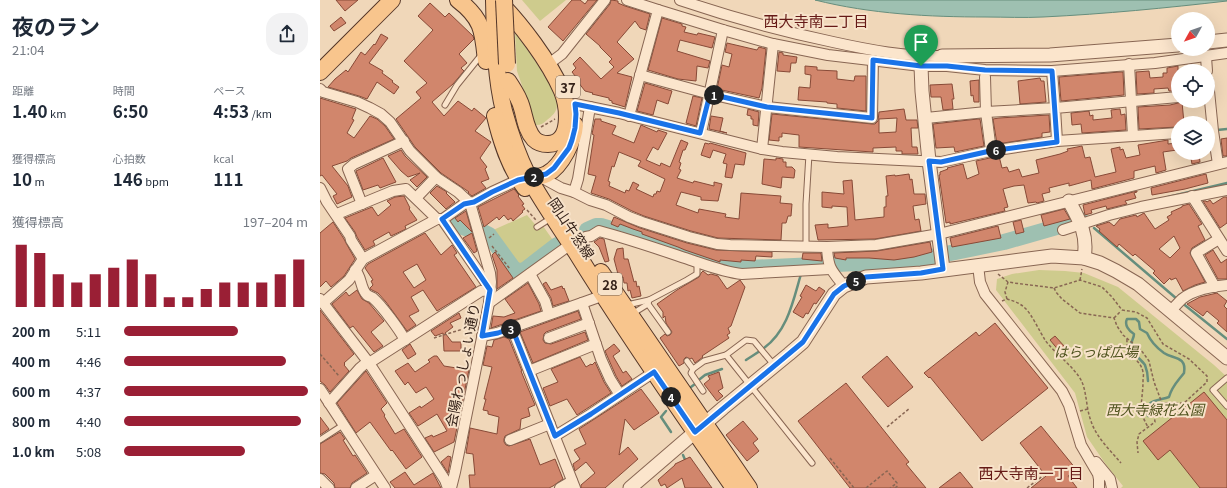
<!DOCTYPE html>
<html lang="ja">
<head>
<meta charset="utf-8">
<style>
  :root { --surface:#fff; --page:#f2f2f3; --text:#1f2937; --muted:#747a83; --accent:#9a1f35 }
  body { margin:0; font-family:Georgia,"Noto Sans JP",serif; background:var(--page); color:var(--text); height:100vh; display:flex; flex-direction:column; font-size:15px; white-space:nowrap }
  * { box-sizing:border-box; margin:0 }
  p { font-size:13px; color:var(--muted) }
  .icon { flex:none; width:22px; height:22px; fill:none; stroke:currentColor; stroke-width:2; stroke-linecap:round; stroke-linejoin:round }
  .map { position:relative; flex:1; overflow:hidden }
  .side { display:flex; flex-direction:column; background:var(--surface); width:320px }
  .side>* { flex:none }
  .needle { width:26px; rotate:230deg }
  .buttons { position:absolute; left:851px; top:12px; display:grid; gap:8px }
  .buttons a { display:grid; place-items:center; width:44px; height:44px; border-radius:50%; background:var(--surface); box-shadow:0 4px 16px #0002; font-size:20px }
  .pin { position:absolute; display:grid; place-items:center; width:34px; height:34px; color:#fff; margin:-41px -17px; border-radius:50% 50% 50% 0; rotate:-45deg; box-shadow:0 0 4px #0007 }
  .pin .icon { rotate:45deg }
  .km { position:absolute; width:20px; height:20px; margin:-10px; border-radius:50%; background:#222; color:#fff; font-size:11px; line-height:20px; text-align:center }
  .round { display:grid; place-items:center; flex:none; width:42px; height:42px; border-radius:16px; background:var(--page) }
  .overview { display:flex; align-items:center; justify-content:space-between; height:68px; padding:0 12px }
  h1 { font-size:22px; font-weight:700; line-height:30px }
  .metrics { display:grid; grid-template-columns:repeat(3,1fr); gap:6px; height:68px; padding:4px 12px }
  .metrics div { display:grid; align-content:center }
  .metrics b { font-size:17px; font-weight:700 }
  .metrics small { font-size:11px; font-weight:400 }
  .metrics p { font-size:11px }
  .chart { height:112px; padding:8px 12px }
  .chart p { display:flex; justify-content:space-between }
  .chart svg { width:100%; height:72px; margin-top:4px; stroke:var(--accent); stroke-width:6 }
  ul { padding:0 12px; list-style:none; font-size:13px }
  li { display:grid; grid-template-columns:64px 48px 1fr; align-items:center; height:30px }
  li i { height:10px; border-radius:5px; background:var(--accent) }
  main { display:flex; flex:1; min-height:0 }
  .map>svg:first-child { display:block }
  .green { fill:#cecb8d }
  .water { fill:#9ec0b1; stroke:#668e7d }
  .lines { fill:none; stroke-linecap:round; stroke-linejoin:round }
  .stream { stroke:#668e7d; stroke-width:2.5 }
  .river { stroke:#9ec0b1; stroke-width:16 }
  .building { fill:#d1866c; stroke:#884a37; fill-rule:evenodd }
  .service-casing { stroke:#886653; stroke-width:7 }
  .minor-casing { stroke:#886653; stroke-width:12 }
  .tertiary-casing { stroke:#886653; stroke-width:15 }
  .primary-casing { stroke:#543628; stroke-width:18 }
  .path { stroke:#886653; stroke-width:1.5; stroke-dasharray:3 2; stroke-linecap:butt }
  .service { stroke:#fbe5cc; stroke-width:5 }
  .minor { stroke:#fbe5cc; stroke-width:10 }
  .tertiary { stroke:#fbe5cc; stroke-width:13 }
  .primary { stroke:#f8c58d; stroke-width:16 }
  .primary-bridge-casing { stroke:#543628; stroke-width:18; stroke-linecap:butt }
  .primary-bridge { stroke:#f8c58d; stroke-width:16 }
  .route-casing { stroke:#fff; stroke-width:8 }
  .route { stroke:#1a73e8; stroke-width:5 }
  .labels { text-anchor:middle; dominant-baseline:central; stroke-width:4; stroke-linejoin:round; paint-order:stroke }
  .shield { fill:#f7e2c9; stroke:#6f5c4e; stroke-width:1 }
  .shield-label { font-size:13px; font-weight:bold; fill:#352219 }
  .street-label { font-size:14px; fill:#352219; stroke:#f7e2c9 }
  .park-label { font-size:14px; font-style:italic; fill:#4f531e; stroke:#f7e2c9 }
  .neighbourhood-label { font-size:15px; fill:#651916; stroke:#f7e2c9 }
</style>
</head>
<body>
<main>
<section class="side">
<div class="overview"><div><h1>夜のラン</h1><p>21:04</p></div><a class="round"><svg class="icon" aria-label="share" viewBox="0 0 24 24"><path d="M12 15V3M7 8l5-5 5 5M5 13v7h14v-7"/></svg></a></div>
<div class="metrics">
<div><p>距離</p><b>1.40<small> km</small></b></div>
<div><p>時間</p><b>6:50</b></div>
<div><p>ペース</p><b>4:53<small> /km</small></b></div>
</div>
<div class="metrics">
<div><p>獲得標高</p><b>10<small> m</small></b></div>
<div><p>心拍数</p><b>146<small> bpm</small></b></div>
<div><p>kcal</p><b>111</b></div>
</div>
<div class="chart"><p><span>獲得標高</span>197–204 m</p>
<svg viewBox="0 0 160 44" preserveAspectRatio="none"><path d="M5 44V6M15 44V11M25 44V24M35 44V29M45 44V24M55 44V20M65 44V15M75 44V24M85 44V38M95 44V38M105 44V33M115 44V29M125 44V29M135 44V29M145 44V24M155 44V15"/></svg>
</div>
<ul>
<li><b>200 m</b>5:11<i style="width:62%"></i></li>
<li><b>400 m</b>4:46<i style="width:88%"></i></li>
<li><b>600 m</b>4:37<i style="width:100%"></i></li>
<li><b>800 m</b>4:40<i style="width:96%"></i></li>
<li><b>1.0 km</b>5:08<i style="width:66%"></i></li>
</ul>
</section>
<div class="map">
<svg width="907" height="488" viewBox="0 0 907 488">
  <rect width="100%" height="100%" fill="#f0d7b9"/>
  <g class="green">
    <polygon points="202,0 246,0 220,21"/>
    <path d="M195,33c10,13 42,57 42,72 0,7 -5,11 -10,15 -3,3 -6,5 -11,5l-5,-7 -4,-18 -10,-29z"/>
    <polygon points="207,215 219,229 223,226 235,243 202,268 171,231"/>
    <polygon points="719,270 745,271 764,273 798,287 894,365 907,377 907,488 801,488 803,486 787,466 767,437 755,393 676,290 677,279 692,274"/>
  </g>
  <path class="water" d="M495,0h412v1c-61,7 -122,13 -184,16 -19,1 -38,0 -57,0 -57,0 -115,-3 -171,-17z"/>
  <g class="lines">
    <g class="stream">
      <polyline points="897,130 907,129"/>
      <polyline points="848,197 907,183"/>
      <polyline points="774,228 857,299"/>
      <polyline points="861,302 907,339"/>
      <path d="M426,360c6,-4 13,-8 18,-12 24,-18 29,-47 37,-74"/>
      <polyline points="380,379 385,375 402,369"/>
      <path d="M828,381c0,-5 -1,-11 -3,-16 -4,-6 -13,-11 -14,-18 -1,-5 3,-8 3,-13 -5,-3 -10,-9 -7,-15h9l3,3 1,7 7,4c3,7 10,15 17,20 9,6 23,3 20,20 -6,8 -12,13 -15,24 -12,4 -26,3 -21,19"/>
      <polyline points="371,387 375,384"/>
      <polyline points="346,411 341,417 351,432"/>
      <polyline points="363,455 366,462"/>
    </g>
    <g class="river">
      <polyline points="128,219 139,226 154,231"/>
      <polyline points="267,230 276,226 281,226 344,245 396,265 430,268 538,263 577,264 684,242 761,220"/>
      <polyline points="163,232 169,235 193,268 199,272 206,269 237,245"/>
    </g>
  </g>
  <g class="building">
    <polygon points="16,0 38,0 25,11"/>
    <polygon points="252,0 260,0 265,4 268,0 277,0 243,41 228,27"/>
    <polygon points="291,0 298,1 298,3 305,6 330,14 326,30 320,28 315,21 297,42 314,59 297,73 312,77 305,107 292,103 292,101 289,100 289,98 272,94 273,93 265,91 258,82 259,81 252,72 256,68 253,64 260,57 281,79 294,67 289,62 292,59 280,47 280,46 266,34 290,4"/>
    <polygon points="110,3 125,17 129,13 153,36 154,39 139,54 147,63 141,68 144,71 133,84 112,102 124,116 138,101 152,111 154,108 166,118 155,131 171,142 160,158 167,167 165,169 169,179 161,182 166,188 152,196 148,193 149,192 121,173 95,147 76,119 101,98 96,92 107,83 84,61 113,30 98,16"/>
    <polygon points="21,17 26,23 14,31 10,26"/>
    <polygon points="342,18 362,24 362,26 366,27 364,32 377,35 378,33 395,37 392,48 360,40 357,51 390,61 388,68 377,66 376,81 358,79 328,70"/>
    <polygon points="61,34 68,38 49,63 63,71 62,73 73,81 72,82 79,87 74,94 57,82 47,99 39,96 8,87 15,79 26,70 28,72 41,52 45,55 54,44 55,45"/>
    <polygon points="407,43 437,50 439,47 446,49 442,88 439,98 397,89 402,65 409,67 412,54 405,52"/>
    <polygon points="459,52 463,53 463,55 477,57 476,63 471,63 470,72 457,71"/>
    <polygon points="485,66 497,67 497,70 517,71 517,79 534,81 535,76 546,76 546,111 517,108 517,104 507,103 507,102 478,100 479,87 490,88 491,75 485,74"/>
    <polygon points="858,66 858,91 849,91 848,88 834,89 834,93 817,94 816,72 829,71 830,78 843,77 843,73 847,73 847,68"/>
    <polygon points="800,72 803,72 804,95 741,101 739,77"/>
    <polygon points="720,78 721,81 724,81 726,102 700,104 698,81"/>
    <polygon points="659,80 659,102 654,102 653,95 651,96 650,81"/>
    <polygon points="325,83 352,91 348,104 337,100 333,115 317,111"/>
    <polygon points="632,84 634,99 632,99 633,109 623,110 621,97 611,97 610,85"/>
    <polygon points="373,96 382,98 376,126 366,123"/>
    <polygon points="0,98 36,109 32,119 34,120 27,133 34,138 50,116 57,119 65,126 74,139 31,158 27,161 12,166 28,186 32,197 17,204 13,196 17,194 2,175 0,176"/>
    <polygon points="862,102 864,123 858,123 858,127 819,129 818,107 850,105"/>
    <polygon points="428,109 439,112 438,126 433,125 433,119 431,119 431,116 427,115"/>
    <path d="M584,109l2,11h11l1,8h-7l1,19h5l1,7h-16v-3h-6v-4l-23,1v4l-74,-5v-12l-17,-2v4h-3v4l-10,-1 3,-26 100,10h3l3,-3 1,-9zM577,118l-1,14 -17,1v-14z"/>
    <polygon points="800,109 801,115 805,114 806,130 762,133 761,124 752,125 751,113 769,111 770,116 773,115 773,120 792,118 791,110"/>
    <polygon points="729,115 730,132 722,133 722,137 677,144 673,119 679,118"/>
    <polygon points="391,116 403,118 400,131 407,133 389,129"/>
    <path d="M275,119h6v2l15,5 -4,8 22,9 7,-18 16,7 1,-2 9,3 -9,17 -5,-3 -7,13 14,6 1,-3 9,4 11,-27 7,3 -3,7h-2l-4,12 2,1 -2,6 2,1 -4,8 16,5 1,-2 20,5v-4l8,2 -4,17 -17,-1v-3l-20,-5 -5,13 22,8 1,-4 27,5 -1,3 14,2 2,-26 40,3 -1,7 12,1 -1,12h-3l-2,7h-4l-1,17 -63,-2 -27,-7 -47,-15 -12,-5 -23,-12 -18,-6 5,-17 -8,-2 6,-39 -2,-1zM299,152l22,9 -3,5 27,13 -5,13 -3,-1 -1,3h-2l-1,3 -17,-8 3,-4 -6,-3 -4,9 -3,-1 -1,3 -16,-7 1,-4 -2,-1 4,-15 2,1z"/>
    <polygon points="658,119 660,119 664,146 635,152 634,147 616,148 613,124"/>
    <polygon points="907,138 907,156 903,156 901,139"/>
    <polygon points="848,140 848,144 856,143 857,150 843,152 846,170 836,173 835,166 814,171 814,178 772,189 771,180 749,186 749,183 729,188 730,192 722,194 724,201 717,203 716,202 708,203 704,185 694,186 683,189 688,207 684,208 685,211 630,224 630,222 626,223 619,175 620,175 620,172 628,169 627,168 643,164 647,179 659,174 656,161 679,156 682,168 687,167 689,172 699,169 702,177 719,173 716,160 740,154 748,151 747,149 762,146 765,158 770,157 775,177 796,172 791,149 800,147 800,150 803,149 806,158 820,155 818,145"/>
    <polygon points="385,143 389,144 390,143 426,153 424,165 415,164 412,178 405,177 407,164 403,163 406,154 393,150 390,158 381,155"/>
    <polygon points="81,150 85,156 107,177 97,187 90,180 100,173 88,177 81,171 68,156"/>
    <polygon points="870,153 879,153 880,162 872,164"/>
    <polygon points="63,158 76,182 60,188 58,185 43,190 36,171"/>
    <polygon points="456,158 463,159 463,162 466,162 466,167 472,167 475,170 474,178 462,177 461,188 442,184 444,159 456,160"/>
    <polygon points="589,174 590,180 592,179 594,194 605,194 606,204 593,206 595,220 599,219 601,231 555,239 498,240 495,225 508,224 508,228 528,226 527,207 512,206 512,208 502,207 502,192 524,194 523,181 532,180 535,220 564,217 564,207 566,207 566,196 568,196 566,176 575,175 575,176"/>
    <polygon points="886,174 888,183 865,189 832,195 831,188"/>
    <polygon points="117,186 127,192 126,193 135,202 126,209 110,193"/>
    <polygon points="194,189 199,195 198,196 204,204 202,205 205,209 202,211 203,212 193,221 191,218 188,220 184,215 179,220 177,217 164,227 158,207"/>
    <polygon points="817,191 817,192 814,193 816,198 805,201 807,204 787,209 786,206 771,210 772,213 765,215 763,205"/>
    <polygon points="84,196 90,208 89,209 97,220 85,226 86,229 71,236 69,232 53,241 55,245 45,250 37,237 35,232 25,218 52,207 58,216 71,205 67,201 75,197"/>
    <polygon points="904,197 907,197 907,223 900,228 883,201 886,201 887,202 890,200 893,204"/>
    <path d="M869,204l13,20 -4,2 7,14 -13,8 -2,5 15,29 -10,3 -12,6 -7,-13 -5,2 -1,-2 -6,6 -11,-11 2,-2 -20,-17 -2,2 -14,-12 -2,3 -18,-16 1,-2 -4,-3 13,-4 5,4 6,-7 16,-4 1,2 7,-4 11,16 14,-9 -2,-3 5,-3 -1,-2 11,-5v-1zM854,236l6,12 -10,10 -11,-9z"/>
    <polygon points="744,209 750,219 724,226 721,215"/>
    <polygon points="146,211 152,232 140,220 138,222 135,218"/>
    <polygon points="294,217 320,228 367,243 396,250 452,252 452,257 436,256 435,261 421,260 421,262 400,260 400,262 365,250 358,247 322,234 322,232 313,229 300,224 298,227 291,224"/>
    <polygon points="701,220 704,232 696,234 693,222"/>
    <polygon points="13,222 24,239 26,243 35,259 24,276 11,287 6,281 0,287 0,233"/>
    <polygon points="678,226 681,238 632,247 630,238"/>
    <path d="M105,233l16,22 11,-10 5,8 -3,2 22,32 -39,24 -14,-21 -12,7 8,14 -10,5 7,9 -9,6 -21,-29 -8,-9 -8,-4v-1l3,-3 -2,-4 2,-1 -8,-12 3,-4zM97,264l9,16 -12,8 -11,-16z"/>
    <polygon points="152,233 157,251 154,253 143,238"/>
    <polygon points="280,238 284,239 289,261 285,262 279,247 274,242"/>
    <polygon points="610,242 612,252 594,257 574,260 549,258 526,258 526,260 515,258 514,253 557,251"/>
    <polygon points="303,248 304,259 308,259 314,282 316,281 317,287 319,286 321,296 312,298 310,290 308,291 307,283 304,283 303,277 299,278 294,259 297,249"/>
    <polygon points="893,250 901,263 907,259 907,279 898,279 885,255"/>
    <polygon points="175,252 193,278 177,289 177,270 172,255"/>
    <polygon points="483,253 501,253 502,261 482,259"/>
    <polygon points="383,271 388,275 391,274 398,276 407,289 420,280 425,287 411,326 408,328 410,333 407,335 409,338 382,356 383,357 375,363 372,358 370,359 366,357 364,359 364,363 359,366 340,338 345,334 347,336 350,335 352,332 346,323 345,316 343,318 343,312 337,304 357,290 379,277 381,273"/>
    <polygon points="226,282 231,290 242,286 243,289 244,288 249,301 233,306 231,298 223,284"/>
    <polygon points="208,283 219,304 221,311 171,328 173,316 184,317 195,313 185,299"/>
    <polygon points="486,285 496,291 499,287 505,291 496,304 494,303 488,314 486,313 483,318 473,312 482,297 480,296"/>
    <polygon points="37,290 42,299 49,303 64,321 51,332 63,346 54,352 33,326 30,328 12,304 26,292 29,296"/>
    <polygon points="897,293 907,301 904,306 907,309 907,332 897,323 899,321 887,311 883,316 867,304 880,297"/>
    <polygon points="0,310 34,354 24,363 25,364 24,365 29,371 10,392 5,385 0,381"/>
    <polygon points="258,311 261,319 226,332 224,334 223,340 225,343 231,344 265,332 268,340 213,363 200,332"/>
    <polygon points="139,313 141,318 130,323 133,327 125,333 132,342 141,342 141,351 124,351 123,333 115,336 111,331"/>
    <polygon points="675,323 728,388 662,441 610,377 609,378 604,373 656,332 659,336"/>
    <polygon points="735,336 745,347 740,352 730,340"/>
    <polygon points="184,337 189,339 202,371 201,371 215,405 208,408 210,416 201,419 200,429 185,436 184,439 184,442 186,445 189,446 210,439 220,465 235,459 243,479 233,486 229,488 150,488 149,475 155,475 153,454 146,453 150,428 177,434 179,417 168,414 168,411 163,410 166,399 164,399 172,367 163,365 167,346 172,347 174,340"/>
    <polygon points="90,344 96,354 88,359 82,350"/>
    <polygon points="294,344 300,351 293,356 303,373 306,371 312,379 302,386 296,376 285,351"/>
    <polygon points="114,356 117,356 124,366 149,370 134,442 114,452 105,438 112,435 113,437 127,431 117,414 98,426 89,413 100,406 101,408 114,399 106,387 96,393 88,382 85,385 75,371 88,363 95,372 110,362 108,360"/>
    <polygon points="567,356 593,387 568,407 542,377"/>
    <polygon points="260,357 266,367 271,364 272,365 275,362 284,382 291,393 257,415 247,399 230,406 223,388 238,382 231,369"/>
    <polygon points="46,371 67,403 61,409 65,415 64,416 75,434 84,429 102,457 86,469 73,451 72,450 71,451 50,422 36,433 17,403"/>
    <polygon points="399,372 403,388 398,391 403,396 397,401 384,384 390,379 388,376"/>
    <polygon points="526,383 589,462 586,464 606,488 530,488 478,421"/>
    <polygon points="321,389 339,413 314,430 305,419 299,455 308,447 318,459 285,488 261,488 261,485 275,473 266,462 255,471 253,464 260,459 254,450 266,444 259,429"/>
    <polygon points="884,392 907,420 907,488 880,488 850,450 838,460 823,441"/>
    <polygon points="0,417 9,429 0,435"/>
    <polygon points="423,421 438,439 433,443 439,451 427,461 406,435"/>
    <polygon points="721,426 756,469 748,476 757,488 711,488 726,476 700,443"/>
    <polygon points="20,432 25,439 23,440 33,456 35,455 47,473 32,483 30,488 15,488 14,483 5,474 0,473 0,444"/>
    <polygon points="128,456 131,457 128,473 121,462"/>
    <polygon points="370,457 392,488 365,488 362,478 347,488 345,484 341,486 338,480 355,465 355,464"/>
    <polygon points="85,472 94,485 113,473 121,488 75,488 70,482"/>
    <polygon points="640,472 653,488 619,488"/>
  </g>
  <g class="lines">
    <g class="service-casing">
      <g id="service">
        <polyline points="125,105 137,85 162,54"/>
        <polyline points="217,227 228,220"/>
        <polyline points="486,246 486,204 489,154"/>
        <polyline points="307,305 329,300"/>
        <polyline points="312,314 328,304"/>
        <polyline points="348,332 328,304 329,300 367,280 377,274 377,267 379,263"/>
        <polyline points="406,355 492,463"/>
        <polyline points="367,361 373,369 371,373 383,391"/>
        <polyline points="373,369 384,361 406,355 426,340 434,341 454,365"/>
        <polyline points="907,378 893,390 907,406"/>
        <polyline points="0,440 23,425"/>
      </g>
    </g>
    <g class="minor-casing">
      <g id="minor">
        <polyline points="307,0 338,10 309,116"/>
        <path d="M360,0c50,17 101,31 153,42 36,8 73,15 109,14"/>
        <polyline points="338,10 403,30 453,44 508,55 601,66 627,66 665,70 732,71 835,63 907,53"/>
        <polyline points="886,57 887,71"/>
        <polyline points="234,60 242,54 285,0"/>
        <polyline points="809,64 813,136"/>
        <polyline points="320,75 390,94 447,107 552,118 553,60"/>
        <polyline points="665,77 666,112 735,108 732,71"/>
        <polyline points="888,81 893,131 898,164"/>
        <polyline points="0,89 3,92 37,102 50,108 61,114 70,122 90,151 117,178 138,192 150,203 170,273 171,282 169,303 135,472 131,488"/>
        <polyline points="255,104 299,113 442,149 462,152 517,157 621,162 671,151 666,112 606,118"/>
        <polyline points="381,133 403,30"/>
        <polyline points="737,141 735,108 858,97"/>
        <polyline points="442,149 453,44"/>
        <polyline points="671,151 737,141 858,133"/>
        <polyline points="219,176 241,188 254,192 270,200 286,205 309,217 322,222 369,237 397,244 410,245 507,247 556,245 619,234 907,162"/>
        <polyline points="0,188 7,202 30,236 31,240 43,259"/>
        <polyline points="254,192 258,179 270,107"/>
        <polyline points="872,196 907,251"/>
        <polyline points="96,198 116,177"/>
        <polyline points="42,204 28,169 34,164 84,141"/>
        <polyline points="17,214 73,191 86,189 117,219"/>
        <polyline points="743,230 789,215 821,207 907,190"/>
        <path d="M260,241l6,-4 5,-1 8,-5c30,8 59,18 89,28 18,6 35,13 54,15l88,-5"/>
        <path d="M507,247c1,21 4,23 17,39"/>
        <polyline points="658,265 660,282 665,294 742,391 749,405 761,445 778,474 779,479 779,488"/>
        <path d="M35,270c7,7 5,18 12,25 3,2 3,1 6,3 9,8 26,31 32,42"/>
        <polyline points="210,274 225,301 229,314"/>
        <polyline points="895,287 876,253 899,239"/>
        <polyline points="0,299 49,363 125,480 128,488"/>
        <polyline points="3,303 29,280 43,259 117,219 123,219 144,204 154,202 172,192 198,180"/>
        <polyline points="169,303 251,244"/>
        <polyline points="262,303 281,359 290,379 300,395"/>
        <path d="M851,311c3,-4 7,-8 11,-12 11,-9 31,-13 45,-14"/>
        <polyline points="192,328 255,488"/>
        <polyline points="162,336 177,333 276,298 282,292"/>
        <polyline points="229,338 269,323"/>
        <polyline points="209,371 276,344"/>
        <polyline points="0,389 65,488"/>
        <polyline points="9,403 40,368 46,363 49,363 161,291 171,290 122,219"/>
        <polyline points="235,436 271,414 334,372"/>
        <polyline points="190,440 230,424"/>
        <polyline points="776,462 790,479 792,488"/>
        <polyline points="0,479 9,488"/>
        <polyline points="36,488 56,475"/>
        <polyline points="240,488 252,481"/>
      </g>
    </g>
    <g class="tertiary-casing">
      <g id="tertiary">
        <polyline points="888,42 907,40"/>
        <polyline points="622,56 730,55 858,45"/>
        <polyline points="603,57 601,66 602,91 609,161 623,269"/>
        <path d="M749,201c11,20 19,34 15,57"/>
        <polyline points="310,488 403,408 469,354 483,342 514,294 524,286 546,277 601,273 732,256 764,258 780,263 796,271 818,284 907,358"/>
      </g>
    </g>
    <g class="primary-casing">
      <g id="primary">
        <path d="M138,0c25,19 25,32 28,61"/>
        <path d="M174,0c1,37 1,75 10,111 6,22 14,45 24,65 14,26 32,51 48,76 50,81 104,159 158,236"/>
        <path d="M178,1c23,23 51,60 64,90 6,15 11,53 -14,53 -5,0 -10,-1 -14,-5 -10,-11 -9,-27 -15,-39 -3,-7 -7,-13 -11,-19"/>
        <polyline points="0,72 72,0"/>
        <path d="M175,116c6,25 14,51 30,72"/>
        <path d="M199,179c9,-1 21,-1 28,-5 15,-8 27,-34 28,-49"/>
        <polyline points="281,272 429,488"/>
      </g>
    </g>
    <g class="path">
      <polyline points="221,127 235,119"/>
      <polyline points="207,210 216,220"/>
      <polyline points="169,238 174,234"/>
      <polyline points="172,246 190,269"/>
      <polyline points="678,274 688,282 694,283 734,288 760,280 782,287 792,297 802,310 816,312 827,318 843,344 869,359 887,376 887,382 864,403 842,403 834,415 835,422 819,434 817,442 818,453"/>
      <polyline points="760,280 762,269"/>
      <polyline points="734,288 736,292 742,299 760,313 794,318 797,326 803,335 821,350 829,361 834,382 842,403"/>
      <polyline points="687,299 685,292 688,282"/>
      <path d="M682,301l5,-2c7,2 13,4 19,10 6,6 14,23 19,31 10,14 30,27 37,42 5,12 4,26 9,39 5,16 19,29 30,42"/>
      <polyline points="794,318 801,311"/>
      <polyline points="114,338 156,325"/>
      <path d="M807,339c-1,20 13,18 16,33 1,3 0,6 0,9 0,20 -6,28 5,46"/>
      <polyline points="0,354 19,376"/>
      <polyline points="760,411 768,409"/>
      <polyline points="567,427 590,408"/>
      <polyline points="510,458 534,488"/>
      <polyline points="546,488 567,471 577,483 570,488"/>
      <polyline points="575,488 579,485"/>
      <polyline points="707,488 724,475"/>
    </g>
    <use href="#service" class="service"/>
    <use href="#minor" class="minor"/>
    <use href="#tertiary" class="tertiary"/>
    <use href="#primary" class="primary"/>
    <g class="primary-bridge-casing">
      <polyline id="primary-bridge" points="184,0 187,64"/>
    </g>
    <use href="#primary-bridge" class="primary-bridge"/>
  </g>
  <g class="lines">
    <g class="route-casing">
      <polygon id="route" points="553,60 601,66 627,66 665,70 732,71 737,142 670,151 621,162 609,161 623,269 601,273 546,277 524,286 514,294 483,342 375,432 334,372 271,414 235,436 192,328 178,333 162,336 170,290 122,219 144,204 154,202 172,192 198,180 226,174 234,168 249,148 252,140 255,128 256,114 255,104 299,113 380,133 390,94 447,107 552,118"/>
    </g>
    <use href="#route" class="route"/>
  </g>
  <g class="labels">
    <g class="shield">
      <rect x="236" y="76" width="24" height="22" rx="3"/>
      <rect x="278" y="273" width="24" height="22" rx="3"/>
    </g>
    <g class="shield-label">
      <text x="248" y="87">37</text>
      <text x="290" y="284">28</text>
    </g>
    <g class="street-label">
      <text transform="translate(252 228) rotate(56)">岡山牛窓線</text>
      <text transform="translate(142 365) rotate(-79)">会陽わっしょい通り</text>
    </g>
    <g class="park-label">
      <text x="776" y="351">はらっぱ広場</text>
      <text x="835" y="409">西大寺緑花公園</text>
    </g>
    <g class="neighbourhood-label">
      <text x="496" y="20">西大寺南二丁目</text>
      <text x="711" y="472">西大寺南一丁目</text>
    </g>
  </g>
</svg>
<div class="buttons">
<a><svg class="needle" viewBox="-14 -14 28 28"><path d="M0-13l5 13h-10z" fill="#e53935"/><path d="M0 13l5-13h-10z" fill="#747a83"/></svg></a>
<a><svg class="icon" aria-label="locate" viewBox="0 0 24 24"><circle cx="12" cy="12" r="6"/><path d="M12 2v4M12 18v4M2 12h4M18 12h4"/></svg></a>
<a><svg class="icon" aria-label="layers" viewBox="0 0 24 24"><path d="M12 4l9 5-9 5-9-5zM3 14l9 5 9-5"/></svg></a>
</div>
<div class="pin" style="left:601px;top:66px;background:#1e9e55"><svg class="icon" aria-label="arrive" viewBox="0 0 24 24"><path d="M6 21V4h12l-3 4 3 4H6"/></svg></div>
<b class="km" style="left:394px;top:95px">1</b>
<b class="km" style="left:214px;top:177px">2</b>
<b class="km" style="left:191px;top:329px">3</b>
<b class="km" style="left:351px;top:397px">4</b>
<b class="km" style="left:536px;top:281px">5</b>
<b class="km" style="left:676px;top:150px">6</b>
</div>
</main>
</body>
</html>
